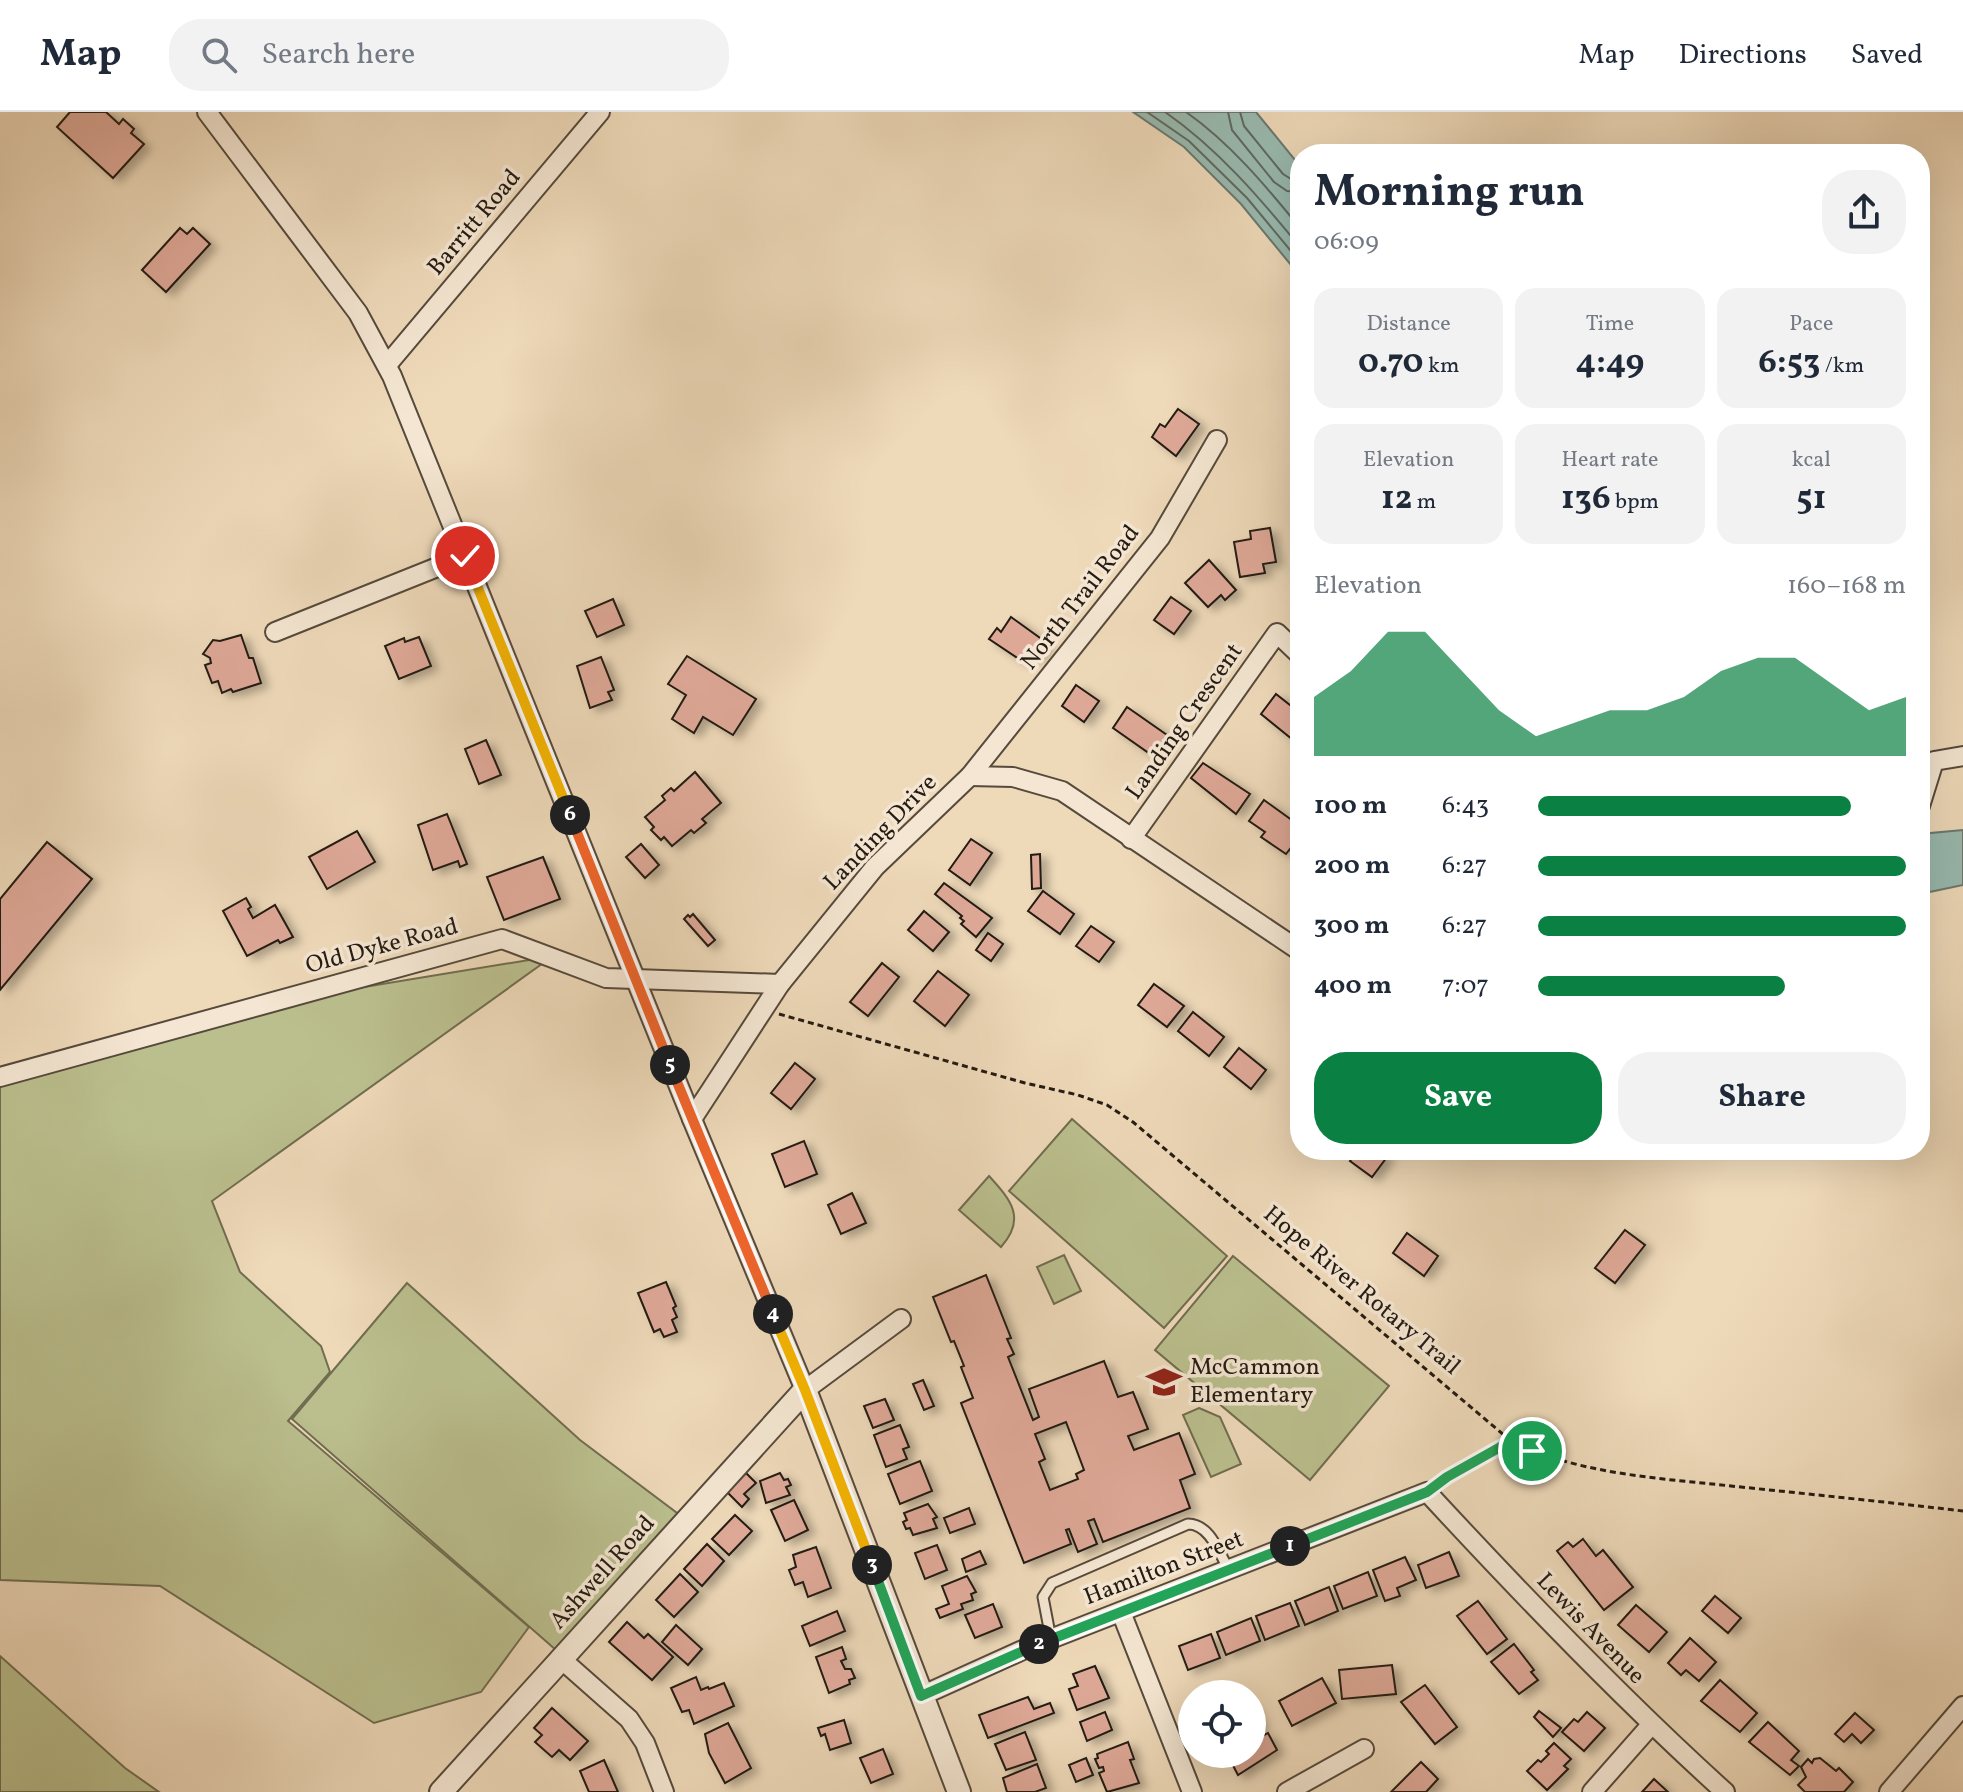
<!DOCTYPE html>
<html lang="en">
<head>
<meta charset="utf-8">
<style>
  :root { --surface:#fff; --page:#f2f2f3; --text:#1f2937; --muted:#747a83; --line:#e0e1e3; --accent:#0b8043 }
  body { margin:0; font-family:Vollkorn,serif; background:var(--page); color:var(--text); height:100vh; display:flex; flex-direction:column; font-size:30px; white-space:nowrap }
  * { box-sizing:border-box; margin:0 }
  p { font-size:26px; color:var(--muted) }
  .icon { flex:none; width:44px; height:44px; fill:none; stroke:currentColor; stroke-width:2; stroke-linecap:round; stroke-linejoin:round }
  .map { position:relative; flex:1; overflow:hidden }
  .side { position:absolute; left:1290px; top:32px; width:640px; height:1016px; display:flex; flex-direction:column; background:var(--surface); border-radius:32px; box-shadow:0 8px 32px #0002 }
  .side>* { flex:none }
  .buttons { position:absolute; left:1178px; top:1568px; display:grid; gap:16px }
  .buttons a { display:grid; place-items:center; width:88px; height:88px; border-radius:50%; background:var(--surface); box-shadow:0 8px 32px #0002; font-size:40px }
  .pin { position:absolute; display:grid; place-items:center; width:68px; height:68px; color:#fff; margin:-34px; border:4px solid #fff; border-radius:50%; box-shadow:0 2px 8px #0007 }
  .km { position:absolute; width:40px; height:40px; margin:-20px; border-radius:50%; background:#222; color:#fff; font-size:22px; line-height:40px; text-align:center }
  .round { display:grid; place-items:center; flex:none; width:84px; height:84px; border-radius:32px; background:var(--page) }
  .overview { display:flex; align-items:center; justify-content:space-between; height:136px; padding:0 24px }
  h1 { font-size:44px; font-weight:700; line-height:60px }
  .metrics { display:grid; grid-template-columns:repeat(3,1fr); gap:12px; height:136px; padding:8px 24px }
  .metrics div { display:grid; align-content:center; border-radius:20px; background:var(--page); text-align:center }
  .metrics b { font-size:34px; font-weight:700 }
  .metrics small { font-size:22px; font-weight:400 }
  .metrics p { font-size:22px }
  .chart { height:224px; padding:16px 24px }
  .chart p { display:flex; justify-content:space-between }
  .chart svg { width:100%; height:144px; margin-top:8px; fill:var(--accent); opacity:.7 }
  .action { display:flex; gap:16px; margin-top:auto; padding:16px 24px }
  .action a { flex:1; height:92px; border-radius:32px; background:var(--accent); color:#fff; font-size:32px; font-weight:700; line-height:92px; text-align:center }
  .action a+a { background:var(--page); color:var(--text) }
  ul { padding:0 24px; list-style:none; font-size:26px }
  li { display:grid; grid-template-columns:128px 96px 1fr; align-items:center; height:60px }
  li i { height:20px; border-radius:10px; background:var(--accent) }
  header { display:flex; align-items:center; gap:48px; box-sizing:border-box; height:112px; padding:0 40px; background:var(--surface); border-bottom:2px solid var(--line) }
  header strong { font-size:38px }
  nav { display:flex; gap:44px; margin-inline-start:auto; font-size:28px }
  .search { width:560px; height:72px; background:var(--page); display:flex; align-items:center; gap:20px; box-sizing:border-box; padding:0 28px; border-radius:32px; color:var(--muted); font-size:30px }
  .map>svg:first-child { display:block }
  .green { fill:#bbbf8e; stroke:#706d50; stroke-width:2 }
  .water { fill:#99bab0; stroke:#6a7a71; stroke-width:2 }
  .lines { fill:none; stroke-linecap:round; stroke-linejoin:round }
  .shore { stroke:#5e6a61; stroke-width:2 }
  .building { fill:#dea897; stroke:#241b12; stroke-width:2; fill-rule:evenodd; filter:url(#shadow) }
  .service-casing { stroke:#564a3c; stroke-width:13 }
  .minor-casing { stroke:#564a3c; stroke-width:22 }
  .tertiary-casing { stroke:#564a3c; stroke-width:26 }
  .path { stroke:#241b12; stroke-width:3; stroke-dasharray:6 4; stroke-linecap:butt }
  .service { stroke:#f4e6d2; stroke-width:9 }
  .minor { stroke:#f4e6d2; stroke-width:18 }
  .tertiary { stroke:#f4e6d2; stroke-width:22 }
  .split-1-casing { stroke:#fff; stroke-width:16 }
  .split-2-casing { stroke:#fff; stroke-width:16 }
  .split-3-casing { stroke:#fff; stroke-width:16 }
  .split-4-casing { stroke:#fff; stroke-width:16 }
  .split-5-casing { stroke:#fff; stroke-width:16 }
  .split-6-casing { stroke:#fff; stroke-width:16 }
  .split-7-casing { stroke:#fff; stroke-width:16 }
  .split-1 { stroke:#22a559; stroke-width:10 }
  .split-2 { stroke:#22a559; stroke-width:10 }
  .split-3 { stroke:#22a559; stroke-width:10 }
  .split-4 { stroke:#f5b400; stroke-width:10 }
  .split-5 { stroke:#f0652b; stroke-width:10 }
  .split-6 { stroke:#f0652b; stroke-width:10 }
  .split-7 { stroke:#f5b400; stroke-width:10 }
  .labels { text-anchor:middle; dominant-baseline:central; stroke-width:7; stroke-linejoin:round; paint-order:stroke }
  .street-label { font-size:24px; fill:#241b12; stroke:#f4e6d2 }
  .poi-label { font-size:24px; fill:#241b12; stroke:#f4e6d2; text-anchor:start }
</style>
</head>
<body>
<header>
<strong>Map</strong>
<div class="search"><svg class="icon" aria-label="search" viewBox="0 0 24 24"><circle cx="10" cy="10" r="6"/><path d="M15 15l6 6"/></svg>Search here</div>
<nav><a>Map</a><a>Directions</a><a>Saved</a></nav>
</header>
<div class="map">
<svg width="1963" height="1680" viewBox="0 0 1963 1680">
  <defs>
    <filter id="shadow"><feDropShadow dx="7" dy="4" stdDeviation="4" flood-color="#0004"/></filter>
  </defs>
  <rect width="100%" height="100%" fill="#eed9b9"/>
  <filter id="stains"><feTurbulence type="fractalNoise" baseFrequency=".0025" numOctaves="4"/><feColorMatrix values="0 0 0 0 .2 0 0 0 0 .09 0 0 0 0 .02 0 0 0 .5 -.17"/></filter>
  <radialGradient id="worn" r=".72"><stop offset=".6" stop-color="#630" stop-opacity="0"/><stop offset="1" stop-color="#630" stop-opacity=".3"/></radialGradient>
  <g class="green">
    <polygon points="553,844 212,1089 240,1160 321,1234 330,1260 288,1309 529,1515 481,1580 374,1611 160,1474 0,1468 0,966 279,889"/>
    <polygon points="1072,1007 1227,1144 1164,1216 1009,1079"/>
    <path d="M989,1064c23,25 37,43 12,71l-42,-37z"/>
    <polygon points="1064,1143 1081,1179 1054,1192 1037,1155"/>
    <polygon points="1233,1144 1389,1274 1310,1368 1155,1238"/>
    <polygon points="407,1171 580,1328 685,1407 564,1545 292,1307"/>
    <polygon points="1199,1296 1220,1305 1241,1352 1211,1365 1183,1303"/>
    <polygon points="0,1544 125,1656 159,1680 0,1680"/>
  </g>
  <g class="water">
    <polygon points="1133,0 1256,0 1300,54 1300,164 1241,92 1184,35"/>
    <polygon points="1963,718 1963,773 1920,782 1920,722"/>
  </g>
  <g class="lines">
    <g class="shore">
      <polyline points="1147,0 1189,29 1247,86 1300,150"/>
      <path d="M1165,0c53,37 94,85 135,135"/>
      <path d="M1186,0c44,31 80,74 114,116"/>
      <polyline points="1228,0 1232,18 1274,70 1287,79 1300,80"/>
      <polyline points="1240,0 1244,14 1283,62 1291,67 1300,68"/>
    </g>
  </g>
  <g class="building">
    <polygon points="70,0 106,0 119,12 123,7 134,17 131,21 144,32 113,66 57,15"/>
    <polygon points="180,116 187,122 193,116 210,132 166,180 142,158"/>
    <polygon points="1178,297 1199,312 1176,344 1152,325 1160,312 1165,315"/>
    <polygon points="1270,416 1276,450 1263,452 1265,461 1240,465 1234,430 1251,427 1250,419"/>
    <polygon points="1209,448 1236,478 1225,488 1221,483 1208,495 1185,471"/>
    <polygon points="1171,485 1191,499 1174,522 1154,508"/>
    <polygon points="613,487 624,513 597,525 585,499"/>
    <polygon points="1011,505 1047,531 1037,546 1033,543 1030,547 1025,544 1022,549 989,527 997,516 1001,520"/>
    <polygon points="241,523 249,546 253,546 261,571 233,580 231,577 222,581 218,569 212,571 205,553 211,551 210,546 203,542 213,528 220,529"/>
    <polygon points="419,525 431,554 399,567 385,534 404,526 405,530"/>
    <polygon points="687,544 756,587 733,623 703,605 694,621 672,607 686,583 668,572"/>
    <polygon points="601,545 614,578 608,580 612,588 590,596 577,554"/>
    <polygon points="1076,573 1099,589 1084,610 1062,594"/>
    <polygon points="1276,582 1300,601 1298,632 1261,602"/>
    <polygon points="1127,595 1167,623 1153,644 1113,616"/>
    <polygon points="486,628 501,663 479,672 465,637"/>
    <polygon points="1203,651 1250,682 1236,702 1191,666"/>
    <polygon points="695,660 721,691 702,707 706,711 694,721 691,718 672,734 664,725 661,728 651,718 654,715 645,705 665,688 662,684 671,676 674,679"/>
    <polygon points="1264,688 1300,714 1300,724 1286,742 1261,725 1265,720 1249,709"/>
    <polygon points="447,702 467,752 460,755 458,749 433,758 418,713"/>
    <polygon points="357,719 375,750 327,777 309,745"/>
    <polygon points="971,727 992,741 970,773 949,758"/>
    <polygon points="47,730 92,767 0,878 0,787"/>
    <polygon points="641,732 659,753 645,766 626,745"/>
    <polygon points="1040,742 1041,776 1032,777 1031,743"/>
    <polygon points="543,745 560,787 504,808 487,765"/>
    <polygon points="944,771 992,806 976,825 961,812 964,809 960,806 962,804 935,782"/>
    <polygon points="1043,779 1074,802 1060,822 1028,799"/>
    <polygon points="246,786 251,795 248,797 253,806 275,793 293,825 280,831 278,828 247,844 223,799"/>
    <polygon points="924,799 949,820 933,839 908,818"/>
    <polygon points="693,802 715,828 708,834 684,807 688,803 690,805"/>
    <polygon points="1091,814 1114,830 1099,850 1076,834"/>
    <polygon points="988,821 1003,832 991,849 976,838"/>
    <polygon points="882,851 899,865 868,904 850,890"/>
    <polygon points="938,859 969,883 945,914 914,889"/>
    <polygon points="1154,872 1184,894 1167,915 1138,893"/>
    <polygon points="1193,900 1224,925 1209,944 1178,919"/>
    <polygon points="1239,936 1266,958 1251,977 1224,955"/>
    <polygon points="795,951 815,967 791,997 771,981"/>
    <polygon points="804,1029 817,1062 785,1075 772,1042"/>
    <polygon points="1358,1038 1377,1038 1387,1045 1372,1065 1350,1049"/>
    <polygon points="852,1081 866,1111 841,1122 828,1093"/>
    <polygon points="1625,1118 1645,1133 1615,1171 1595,1156"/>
    <polygon points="1407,1121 1438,1144 1424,1164 1393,1141"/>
    <path d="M986,1163l25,63 -4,1 7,15 -6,3 25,63 6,-3 -10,-28 75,-28 14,36 15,-5 15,37 -20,7 6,14 45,-17 16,41 -15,6 10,28 -87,34 -9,-23 -6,2 9,23 -19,8 -9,-23 -3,1 5,14 -47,19 -63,-160 12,-5 -12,-31 3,-1 -10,-25 -3,1 -18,-45zM1066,1310l18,48 -8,4 2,5 -28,11 -11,-28 6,-3 -10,-25z"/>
    <polygon points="666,1170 676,1194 673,1196 677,1205 672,1208 677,1220 664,1225 660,1217 654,1220 638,1181"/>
    <polygon points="923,1268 934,1294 924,1298 913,1272"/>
    <polygon points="885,1287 894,1308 873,1316 864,1294"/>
    <polygon points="900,1313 909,1335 903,1337 907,1347 886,1355 874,1323"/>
    <polygon points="920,1349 932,1379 900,1392 888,1362"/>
    <polygon points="746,1361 756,1371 744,1382 749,1387 742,1395 727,1380"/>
    <polygon points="780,1361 784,1368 788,1367 791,1373 786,1375 790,1383 766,1391 760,1369"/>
    <polygon points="794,1388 808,1418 785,1429 771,1398"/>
    <polygon points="928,1392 937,1405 933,1407 937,1416 913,1423 910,1416 906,1417 903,1410 907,1408 904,1401"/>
    <polygon points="969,1396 975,1412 950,1421 944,1406"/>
    <polygon points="735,1403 752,1419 729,1443 712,1427"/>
    <polygon points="1583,1427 1596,1444 1603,1438 1633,1475 1604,1498 1557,1439 1568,1430 1573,1435"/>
    <polygon points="707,1432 724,1449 702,1474 684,1457"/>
    <polygon points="937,1433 947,1458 925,1467 915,1441"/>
    <polygon points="816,1435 831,1476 808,1485 803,1470 795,1473 789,1458 796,1455 793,1443"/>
    <polygon points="980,1439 986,1452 966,1460 962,1447"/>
    <polygon points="1449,1440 1459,1464 1426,1476 1418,1453"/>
    <polygon points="1405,1445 1416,1468 1397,1476 1400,1484 1385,1489 1373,1458"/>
    <polygon points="1368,1460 1377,1484 1343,1497 1334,1474"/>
    <polygon points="680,1462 698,1480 674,1505 656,1488"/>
    <polygon points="967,1464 976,1480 971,1482 973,1488 961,1492 963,1497 940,1506 936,1497 949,1492 942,1474"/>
    <polygon points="1329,1475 1338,1499 1305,1513 1295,1489"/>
    <polygon points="1715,1484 1741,1506 1728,1521 1702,1499"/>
    <polygon points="1478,1489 1507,1527 1487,1542 1457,1504"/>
    <polygon points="1290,1491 1299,1514 1265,1528 1256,1504"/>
    <polygon points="993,1492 1002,1515 975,1526 965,1503"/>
    <polygon points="1636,1493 1667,1520 1649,1540 1618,1513"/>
    <polygon points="837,1499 845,1519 810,1534 802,1514"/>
    <polygon points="1251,1506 1260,1529 1226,1543 1217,1520"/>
    <polygon points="627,1510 644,1526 648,1522 673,1545 652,1568 609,1530"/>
    <polygon points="676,1513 702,1537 688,1553 662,1530"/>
    <polygon points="1211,1522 1220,1546 1188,1558 1179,1534"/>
    <polygon points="1690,1526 1716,1550 1699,1569 1686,1558 1681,1563 1668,1551"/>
    <polygon points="1514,1532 1534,1558 1531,1560 1538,1568 1519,1582 1491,1550"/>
    <polygon points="842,1535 846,1547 841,1549 845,1557 851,1557 855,1566 849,1568 850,1572 829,1581 816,1545"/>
    <polygon points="1392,1553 1396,1582 1342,1587 1339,1558"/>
    <polygon points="1095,1554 1109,1586 1077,1598 1069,1577 1078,1574 1073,1562"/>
    <polygon points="696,1565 701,1578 708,1575 709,1577 724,1571 734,1594 694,1612 689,1598 682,1600 671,1576"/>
    <polygon points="1322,1566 1336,1591 1292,1614 1279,1589"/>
    <polygon points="1720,1568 1757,1601 1740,1620 1701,1589"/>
    <polygon points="1425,1573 1457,1615 1435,1632 1401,1590"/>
    <polygon points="1028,1585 1034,1597 1050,1591 1054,1601 988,1626 979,1603"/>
    <polygon points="1252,1592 1261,1615 1252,1618"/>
    <polygon points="552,1596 588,1629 570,1648 559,1638 552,1645 535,1630 542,1623 534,1616"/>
    <polygon points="1539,1599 1561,1616 1553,1625 1534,1605"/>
    <polygon points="1105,1600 1112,1618 1087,1629 1080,1610"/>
    <polygon points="1587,1600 1605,1616 1584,1639 1562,1620 1574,1607 1578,1610"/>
    <polygon points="1855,1601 1874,1618 1861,1631 1852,1622 1844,1630 1835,1622"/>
    <polygon points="844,1608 851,1631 830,1638 825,1622 821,1624 818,1616"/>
    <polygon points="1768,1610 1799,1639 1791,1648 1799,1654 1790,1663 1749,1630"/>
    <polygon points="728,1611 751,1656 725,1671 709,1641 705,1622"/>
    <polygon points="1025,1620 1036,1648 1006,1658 995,1632"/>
    <polygon points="1268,1621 1277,1638 1238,1663 1227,1642 1252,1642 1252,1624 1255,1622 1260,1625"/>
    <polygon points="1128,1630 1134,1647 1130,1648 1139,1671 1107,1680 1099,1661 1104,1659 1103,1655 1099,1656 1095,1647 1098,1646 1097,1642"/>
    <polygon points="1554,1631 1571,1647 1564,1654 1568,1657 1547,1678 1527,1659 1538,1648 1541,1650 1549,1642 1546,1639"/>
    <polygon points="883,1637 893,1662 871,1671 860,1646"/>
    <polygon points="1086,1646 1093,1663 1076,1670 1069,1653"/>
    <polygon points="1820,1646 1836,1659 1839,1656 1853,1670 1844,1680 1805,1680 1798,1673 1806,1665 1801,1655 1808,1647 1812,1651 1814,1647"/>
    <polygon points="604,1648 618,1680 589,1680 580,1659"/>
    <polygon points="1421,1650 1438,1667 1426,1680 1391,1680"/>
    <polygon points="1037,1652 1046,1676 1035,1680 1007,1680 1003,1666"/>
    <polygon points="1654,1667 1668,1680 1642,1680"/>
  </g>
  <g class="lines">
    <g class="service-casing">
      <path id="service" d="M1051,1527l-8,-42 9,-14 136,-59c22,0 31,29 41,46"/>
    </g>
    <g class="minor-casing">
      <g id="minor">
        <polyline points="207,0 358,201 392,264 692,1007 805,1278 901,1207"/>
        <polyline points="387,253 600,0"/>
        <polyline points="275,520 465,444"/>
        <polyline points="970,664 1013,665 1062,679 1300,839"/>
        <polyline points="1920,694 1934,649 1963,644"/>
        <polyline points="1131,727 1277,521 1300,543"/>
        <polyline points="0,965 502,827 606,866 780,872"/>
        <polyline points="692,1007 780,872 875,755 970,664 1160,426 1217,328"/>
        <polyline points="1121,1500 1192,1680"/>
        <polyline points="560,1546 629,1607 645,1631 664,1680"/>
        <path d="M921,1584l104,-47 402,-157c96,104 193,205 298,300"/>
        <polyline points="1287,1680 1364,1637"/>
        <polyline points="1592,1680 1651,1613"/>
        <polyline points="1889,1680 1963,1594"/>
      </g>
    </g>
    <g class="tertiary-casing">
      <polyline id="tertiary" points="441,1680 805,1278 959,1680"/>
    </g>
    <g class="path">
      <path d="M779,902l246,69 53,12 29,10 26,17 378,319c67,33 146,37 220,45 78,8 155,16 232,25"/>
      <polyline points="1442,1369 1511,1329"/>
    </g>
    <use href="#service" class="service"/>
    <use href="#minor" class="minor"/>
    <use href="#tertiary" class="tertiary"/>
  </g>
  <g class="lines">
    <g class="split-1-casing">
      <polyline id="split-1" points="1290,1434 1427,1380 1447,1365 1511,1329 1532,1339"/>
    </g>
    <g class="split-2-casing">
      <polyline id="split-2" points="1039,1532 1290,1434"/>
    </g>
    <g class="split-3-casing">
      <polyline id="split-3" points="872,1453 921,1584 1039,1532"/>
    </g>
    <g class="split-4-casing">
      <polyline id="split-4" points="773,1202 805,1278 872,1453"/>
    </g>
    <g class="split-5-casing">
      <polyline id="split-5" points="670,953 773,1202"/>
    </g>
    <g class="split-6-casing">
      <polyline id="split-6" points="570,703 670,953"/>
    </g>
    <g class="split-7-casing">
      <polyline id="split-7" points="465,444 570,703"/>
    </g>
    <use href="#split-1" class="split-1"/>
    <use href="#split-2" class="split-2"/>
    <use href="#split-3" class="split-3"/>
    <use href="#split-4" class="split-4"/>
    <use href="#split-5" class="split-5"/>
    <use href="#split-6" class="split-6"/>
    <use href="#split-7" class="split-7"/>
  </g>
  <defs>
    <g id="school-bare" transform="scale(2.76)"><path d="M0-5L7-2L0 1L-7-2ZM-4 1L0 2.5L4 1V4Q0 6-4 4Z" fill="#8f2418" stroke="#f4e6d2" stroke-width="2.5" paint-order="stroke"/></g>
  </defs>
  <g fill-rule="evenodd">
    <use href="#school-bare" x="1164" y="1270"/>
  </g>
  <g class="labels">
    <g class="street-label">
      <text transform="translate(475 111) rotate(-50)">Barritt Road</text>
      <text transform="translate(1081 486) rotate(-52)">North Trail Road</text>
      <text transform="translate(1185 610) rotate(-55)">Landing Crescent</text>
      <text transform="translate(881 721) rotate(-46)">Landing Drive</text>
      <text transform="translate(382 835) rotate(-15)">Old Dyke Road</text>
      <text transform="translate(1361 1179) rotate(40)">Hope River Rotary Trail</text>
      <text transform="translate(1164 1457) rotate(-21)">Hamilton Street</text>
      <text transform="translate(603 1461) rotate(-48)">Ashwell Road</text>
      <text transform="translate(1590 1517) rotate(46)">Lewis Avenue</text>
    </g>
    <g class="poi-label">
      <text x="1190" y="1256">McCammon<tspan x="1190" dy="28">Elementary</tspan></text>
    </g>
  </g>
  <rect width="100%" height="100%" filter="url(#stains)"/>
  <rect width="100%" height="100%" fill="url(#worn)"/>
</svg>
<div class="buttons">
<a><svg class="icon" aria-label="locate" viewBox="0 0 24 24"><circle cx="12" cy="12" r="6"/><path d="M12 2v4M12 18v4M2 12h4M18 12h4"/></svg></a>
</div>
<div class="pin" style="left:1532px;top:1339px;background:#1e9e55"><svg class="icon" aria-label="arrive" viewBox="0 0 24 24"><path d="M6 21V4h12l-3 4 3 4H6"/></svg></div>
<div class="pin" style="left:465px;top:444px;background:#d93025"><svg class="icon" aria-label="check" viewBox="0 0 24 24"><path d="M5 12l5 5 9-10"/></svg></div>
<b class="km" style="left:1290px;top:1434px">1</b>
<b class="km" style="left:1039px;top:1532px">2</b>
<b class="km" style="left:872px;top:1453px">3</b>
<b class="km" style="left:773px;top:1202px">4</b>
<b class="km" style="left:670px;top:953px">5</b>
<b class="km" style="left:570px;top:703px">6</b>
<section class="side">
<div class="overview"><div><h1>Morning run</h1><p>06:09</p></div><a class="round"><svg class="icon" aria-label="share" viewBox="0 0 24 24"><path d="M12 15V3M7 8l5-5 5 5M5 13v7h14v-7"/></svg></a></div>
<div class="metrics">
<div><p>Distance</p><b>0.70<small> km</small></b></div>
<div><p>Time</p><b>4:49</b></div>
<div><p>Pace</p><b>6:53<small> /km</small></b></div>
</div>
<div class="metrics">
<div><p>Elevation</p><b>12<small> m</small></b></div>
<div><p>Heart rate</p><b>136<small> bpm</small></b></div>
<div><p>kcal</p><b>51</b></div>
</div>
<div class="chart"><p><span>Elevation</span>160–168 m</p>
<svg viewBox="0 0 160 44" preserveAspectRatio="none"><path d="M0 44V26L10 18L20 6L30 6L40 18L50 30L60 38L70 34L80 30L90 30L100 26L110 18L120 14L130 14L140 22L150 30L160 26V44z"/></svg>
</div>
<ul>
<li><b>100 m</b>6:43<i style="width:85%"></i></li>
<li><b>200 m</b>6:27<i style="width:100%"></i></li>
<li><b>300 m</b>6:27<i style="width:100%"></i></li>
<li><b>400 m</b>7:07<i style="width:67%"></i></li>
</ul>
<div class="action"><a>Save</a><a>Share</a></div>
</section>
</div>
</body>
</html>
